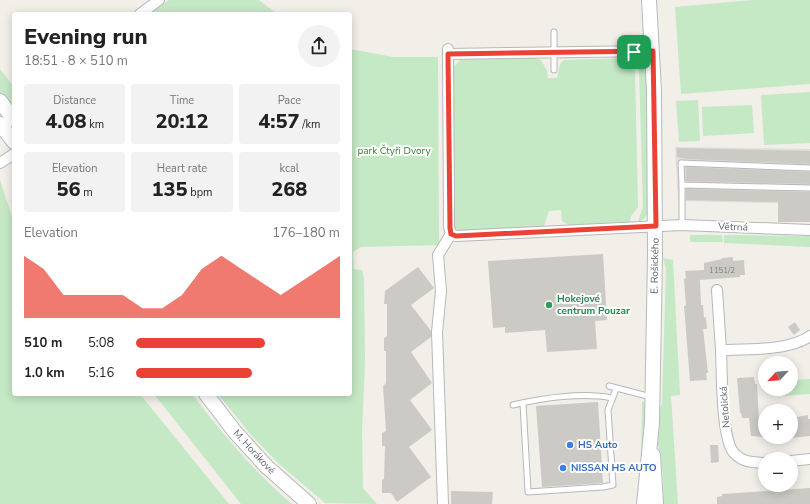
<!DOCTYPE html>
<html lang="en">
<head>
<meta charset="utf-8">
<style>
  :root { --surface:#fff; --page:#f2f2f2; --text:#222; --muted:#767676; --accent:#ea4335 }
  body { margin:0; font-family:"Nunito Sans",sans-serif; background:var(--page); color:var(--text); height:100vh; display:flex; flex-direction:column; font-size:15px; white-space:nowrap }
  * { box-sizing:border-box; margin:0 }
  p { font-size:13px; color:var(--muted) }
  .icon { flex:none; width:22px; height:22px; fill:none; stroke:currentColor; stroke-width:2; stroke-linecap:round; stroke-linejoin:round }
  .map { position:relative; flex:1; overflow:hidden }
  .details { position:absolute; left:12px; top:12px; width:340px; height:384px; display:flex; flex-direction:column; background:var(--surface); border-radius:4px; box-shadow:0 2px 10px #0003 }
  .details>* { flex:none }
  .needle { width:26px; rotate:244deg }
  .tools { position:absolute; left:758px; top:356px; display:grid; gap:8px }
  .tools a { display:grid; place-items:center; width:40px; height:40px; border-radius:50%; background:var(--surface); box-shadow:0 2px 10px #0003; font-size:20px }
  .pin { position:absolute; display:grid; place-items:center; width:34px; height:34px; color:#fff; margin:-17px; border-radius:8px; box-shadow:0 2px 6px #0006 }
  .round { display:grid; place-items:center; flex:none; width:42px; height:42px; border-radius:21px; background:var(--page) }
  .overview { display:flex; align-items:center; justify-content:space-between; height:68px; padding:0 12px }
  h1 { font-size:22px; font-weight:800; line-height:30px }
  .figures { display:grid; grid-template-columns:repeat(3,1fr); gap:6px; height:68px; padding:4px 12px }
  .figures div { display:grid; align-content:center; border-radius:4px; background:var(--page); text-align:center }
  .figures b { font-size:20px; font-weight:800 }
  .figures small { font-size:11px; font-weight:400 }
  .figures p { font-size:11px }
  .chart { height:112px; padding:8px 12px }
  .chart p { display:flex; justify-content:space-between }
  .chart svg { width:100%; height:72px; margin-top:4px; fill:var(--accent); opacity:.7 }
  ul { padding:0 12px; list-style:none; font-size:13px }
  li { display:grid; grid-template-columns:64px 48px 1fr; align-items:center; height:30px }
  li i { height:10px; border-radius:5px; background:var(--accent) }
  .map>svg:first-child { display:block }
  .industrial { fill:#e0deda }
  .green { fill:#c5e8c5 }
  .building { fill:#cccac5 }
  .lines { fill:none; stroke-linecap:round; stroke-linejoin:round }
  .lane-casing { stroke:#b5b8bc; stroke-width:7 }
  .street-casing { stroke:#b5b8bc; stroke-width:12 }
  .secondary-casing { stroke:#b6babf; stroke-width:16 }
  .lane { stroke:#fff; stroke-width:5 }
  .street { stroke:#fff; stroke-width:10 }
  .secondary { stroke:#fff; stroke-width:14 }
  .route-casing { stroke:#fff; stroke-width:8 }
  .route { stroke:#ea4335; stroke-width:5 }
  .leisure-dot { fill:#2e9e5b; stroke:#fff; stroke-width:1.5 }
  .shop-dot { fill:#3f7fe0; stroke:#fff; stroke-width:1.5 }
  .labels { text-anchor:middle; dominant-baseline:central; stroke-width:4; stroke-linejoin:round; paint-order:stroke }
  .number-label { font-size:8px; fill:#7a7d7f }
  .park-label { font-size:10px; fill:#348238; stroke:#fff }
  .street-label { font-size:10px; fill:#5f6368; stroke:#fff }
  .leisure-label { font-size:10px; font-weight:bold; fill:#27864d; stroke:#fff; text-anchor:start }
  .shop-label { font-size:10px; font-weight:bold; fill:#366cbe; stroke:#fff; text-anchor:start }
</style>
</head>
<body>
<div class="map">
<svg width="810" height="504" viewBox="0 0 810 504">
  <rect width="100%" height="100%" fill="#f1efe8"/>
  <polygon class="industrial" points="675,147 810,149 810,204 678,201"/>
  <g class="green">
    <polygon points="169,0 259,0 277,14 148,14"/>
    <polygon points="752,0 810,0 810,84 681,94 675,7"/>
    <polygon points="350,49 393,57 438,57 439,245 361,247 353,252 354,269 362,270 364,278 365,361 362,431 363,488 377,504 325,503 278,463 252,436 218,394 350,394"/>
    <polygon points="534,58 541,60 547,71 548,78 557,78 560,64 564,60 630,58 631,68 635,71 638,207 631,216 630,222 569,225 562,221 561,210 549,211 544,226 537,229 458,231 453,226 454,67 460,60"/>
    <polygon points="637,58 642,59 648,66 648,213 644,219 638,222 643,206 639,69"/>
    <polygon points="0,69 14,87 14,112 0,94"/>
    <polygon points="810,92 810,143 764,145 761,95"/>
    <polygon points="698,100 700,141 679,142 676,101"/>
    <polygon points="752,105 754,133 703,136 702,107"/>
    <polygon points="0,180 14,223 14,394 140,394 229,504 0,504"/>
    <polygon points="690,235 722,235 723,242 691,242 690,241"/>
    <polygon points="724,235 810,236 810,247 724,243"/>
    <path d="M663,258l10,2 7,135 -9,1 7,108h-15c0,-9 1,-19 0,-29 -2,-23 -12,-48 -1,-71l4,-135z"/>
    <polygon points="810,379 810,394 782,396 782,389 791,389 791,380"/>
    <path d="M154,394h38c30,39 62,78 100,110h-51z"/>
    <polygon points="642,401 645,403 647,412 641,471"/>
  </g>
  <g class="building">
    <polygon points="677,148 810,151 810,164 687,159 677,157"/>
    <polygon points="686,167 810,172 810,184 686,181"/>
    <polygon points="686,189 810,192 810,222 778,222 778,202 686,200"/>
    <polygon points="603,254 607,320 595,321 597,349 547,352 545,330 505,333 505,327 493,328 488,261"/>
    <polygon points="733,257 733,261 744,260 745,275 740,275 740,277 700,280 701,305 703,305 704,318 706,317 707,329 703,329 708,373 706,373 707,380 690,381 684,306 686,306 684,279 686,278 685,271 704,270 704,263 722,259 722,258"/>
    <polygon points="418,267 434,288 411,305 431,331 431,337 411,352 432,383 410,400 432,430 409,447 431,477 397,502 391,493 382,493 382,480 384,479 385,446 382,446 382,433 386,431 383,386 386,383 386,351 384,351 384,338 387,336 387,304 384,304 385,291"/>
    <polygon points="795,322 800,330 794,335 788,327"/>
    <polygon points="754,377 755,384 757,384 759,422 765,422 765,437 751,436 749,418 742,418 741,413 740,413 737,378"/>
    <polygon points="598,402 603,483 542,487 536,406"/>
    <polygon points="808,415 808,419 810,419 810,436 791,438 791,418"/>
    <polygon points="710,445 718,445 719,462 711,463"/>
    <polygon points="810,488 810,504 717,504 717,497 722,496 722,494"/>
    <polygon points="451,491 493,492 492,504 451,504"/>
  </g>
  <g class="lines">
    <g class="lane-casing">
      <g id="lane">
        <polyline points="554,32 554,70"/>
        <polyline points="810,168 681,163 682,185 810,188"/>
        <polyline points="682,185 682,225"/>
        <polyline points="609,386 651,397"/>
        <polyline points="523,403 528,492 603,487 613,485 608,410 616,389"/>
        <path d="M513,405c29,-7 70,-13 99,-7"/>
      </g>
    </g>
    <g class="street-casing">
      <g id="street">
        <polyline points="140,14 159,0"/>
        <polyline points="448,49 449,227 451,234"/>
        <polyline points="448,54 653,51"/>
        <polyline points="0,163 14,154"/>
        <polyline points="451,234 456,236 682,225 810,230"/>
        <polyline points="717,290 721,350"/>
        <polyline points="791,461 810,459"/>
        <path d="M765,463c-12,-1 -22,0 -31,-10 -13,-14 -12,-82 -13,-103 25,-1 69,1 89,-14"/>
        <polyline points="443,504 437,332 441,291 438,255 451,234"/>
      </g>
    </g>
    <g class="secondary-casing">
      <g id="secondary">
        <polyline points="0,101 14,120"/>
        <polyline points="0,124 14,142"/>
        <polyline points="206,394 235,432 267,467 309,504"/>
        <polyline points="653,455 656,504"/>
        <polyline points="644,504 652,423 655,255 654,91 649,0"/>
      </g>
    </g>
    <use href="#lane" class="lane"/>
    <use href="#street" class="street"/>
    <use href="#secondary" class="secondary"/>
  </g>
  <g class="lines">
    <g class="route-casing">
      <polygon id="route" points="653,51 656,226 456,236 451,234 450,228 448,54"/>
    </g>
    <use href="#route" class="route"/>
  </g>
  <circle class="leisure-dot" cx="549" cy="305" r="4"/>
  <g class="shop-dot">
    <circle cx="570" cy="445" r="4"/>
    <circle cx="563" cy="468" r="4"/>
  </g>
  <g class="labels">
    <g class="number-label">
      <text x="722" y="270">1151/2</text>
    </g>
    <g class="park-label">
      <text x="394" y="151">park Čtyři Dvory</text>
    </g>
    <g class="street-label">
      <text transform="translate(733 227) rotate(2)">Větrná</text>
      <text transform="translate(655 266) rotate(-89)">E. Rošického</text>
      <text transform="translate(725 407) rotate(-94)">Netolická</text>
      <text transform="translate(254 452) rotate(47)">M. Horákové</text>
    </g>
    <g class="leisure-label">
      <text x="557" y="299">Hokejové<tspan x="557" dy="12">centrum Pouzar</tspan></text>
    </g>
    <g class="shop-label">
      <text x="578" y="445">HS Auto</text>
      <text x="571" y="468">NISSAN HS AUTO</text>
    </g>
  </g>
</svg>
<div class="tools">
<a><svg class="needle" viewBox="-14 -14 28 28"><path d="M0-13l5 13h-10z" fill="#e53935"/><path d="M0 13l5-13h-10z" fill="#767676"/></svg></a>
<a>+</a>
<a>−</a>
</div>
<div class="pin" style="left:634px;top:52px;background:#1e9e55"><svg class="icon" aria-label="arrive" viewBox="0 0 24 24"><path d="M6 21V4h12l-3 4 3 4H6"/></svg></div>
<section class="details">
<div class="overview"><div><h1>Evening run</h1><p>18:51 · 8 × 510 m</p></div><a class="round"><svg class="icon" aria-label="share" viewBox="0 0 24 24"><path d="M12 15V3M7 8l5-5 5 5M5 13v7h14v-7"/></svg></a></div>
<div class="figures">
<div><p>Distance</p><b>4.08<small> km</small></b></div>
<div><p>Time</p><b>20:12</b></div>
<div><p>Pace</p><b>4:57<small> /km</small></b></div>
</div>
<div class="figures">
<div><p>Elevation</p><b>56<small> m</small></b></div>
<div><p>Heart rate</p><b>135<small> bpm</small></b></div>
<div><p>kcal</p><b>268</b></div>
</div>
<div class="chart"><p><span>Elevation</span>176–180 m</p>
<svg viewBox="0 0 160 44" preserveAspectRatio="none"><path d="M0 44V6L10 14L20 30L30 30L40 30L50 30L60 38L70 38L80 30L90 14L100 6L110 14L120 22L130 30L140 22L150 14L160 6V44z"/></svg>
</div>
<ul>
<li><b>510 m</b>5:08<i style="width:63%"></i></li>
<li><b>1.0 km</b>5:16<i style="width:57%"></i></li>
</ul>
</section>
</div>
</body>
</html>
